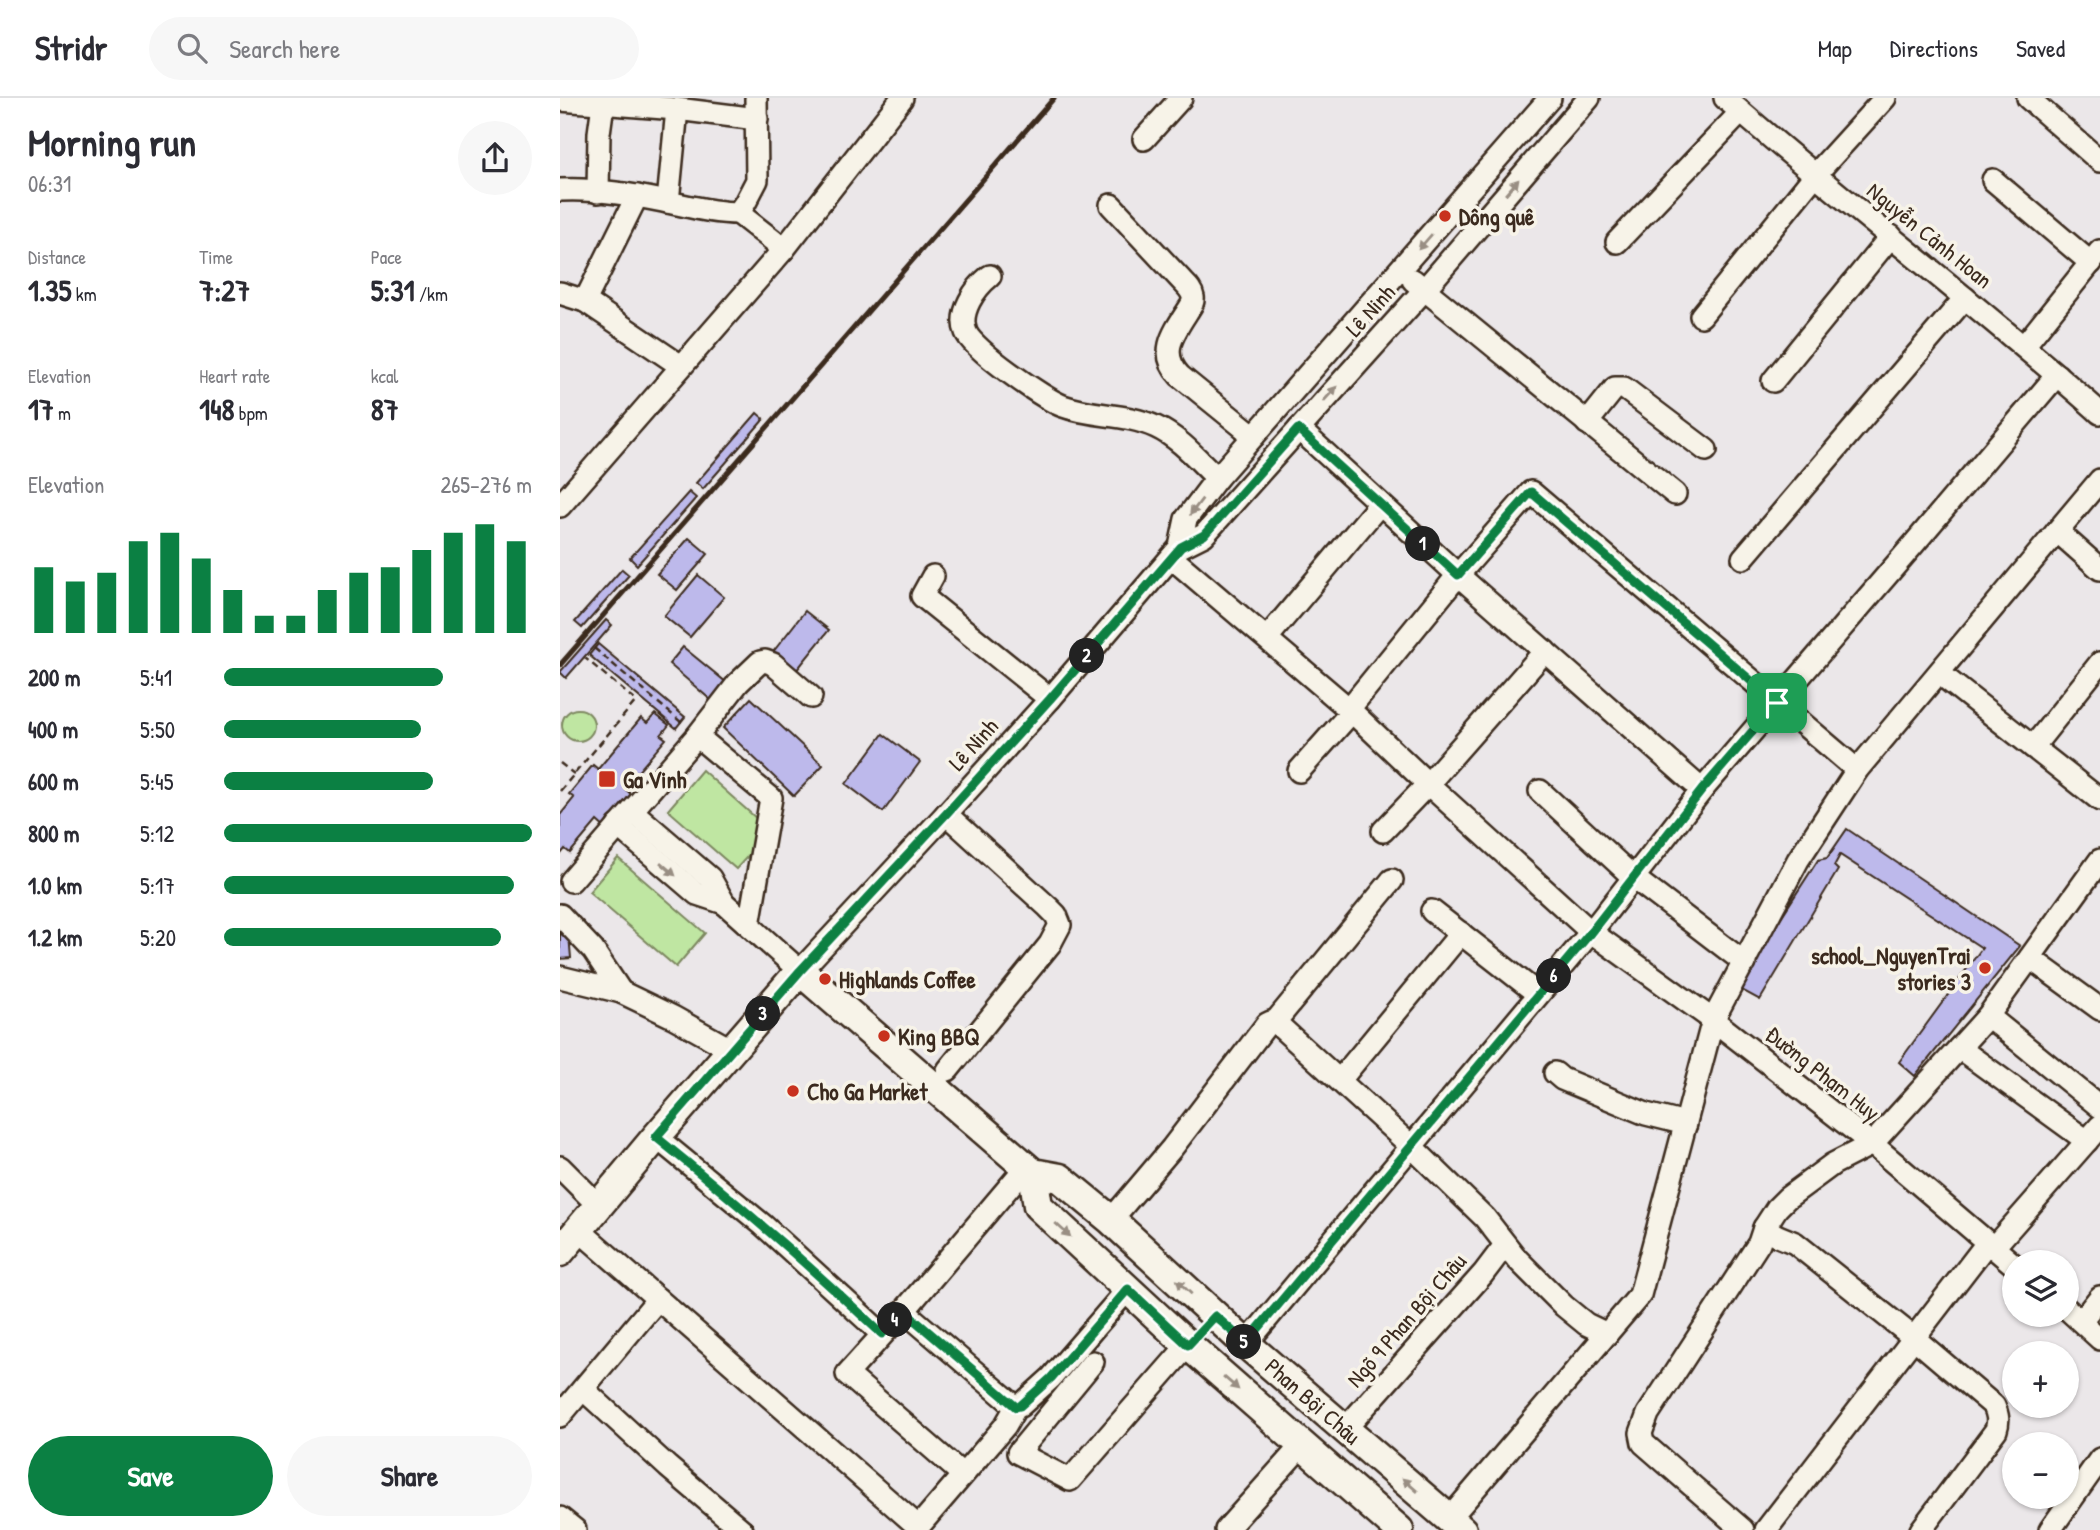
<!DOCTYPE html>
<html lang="en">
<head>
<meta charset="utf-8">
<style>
  :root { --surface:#fff; --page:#f7f7f7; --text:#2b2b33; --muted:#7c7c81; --line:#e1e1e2; --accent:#0b8043 }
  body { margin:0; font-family:"Patrick Hand",sans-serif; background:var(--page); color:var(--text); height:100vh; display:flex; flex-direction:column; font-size:26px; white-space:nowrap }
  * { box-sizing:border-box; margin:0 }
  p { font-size:23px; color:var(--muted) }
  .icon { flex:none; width:38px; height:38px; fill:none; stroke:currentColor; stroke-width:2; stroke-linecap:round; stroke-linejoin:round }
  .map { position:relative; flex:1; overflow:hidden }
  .drawer { display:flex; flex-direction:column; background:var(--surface); width:560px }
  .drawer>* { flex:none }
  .buttons { position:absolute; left:1442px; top:1152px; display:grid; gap:14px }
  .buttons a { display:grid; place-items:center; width:77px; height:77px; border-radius:50%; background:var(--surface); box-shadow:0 2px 5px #0004; font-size:35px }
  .pin { position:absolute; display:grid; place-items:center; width:60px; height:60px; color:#fff; margin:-30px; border-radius:14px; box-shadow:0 4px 10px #0006 }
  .km { position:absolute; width:35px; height:35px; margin:-18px; border-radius:50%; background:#222; color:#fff; font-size:19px; line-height:35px; text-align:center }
  .round { display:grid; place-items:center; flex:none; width:74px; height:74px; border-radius:37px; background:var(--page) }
  .head { display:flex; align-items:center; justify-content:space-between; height:119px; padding:0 28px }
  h1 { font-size:38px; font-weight:800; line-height:52px }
  .figures { display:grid; grid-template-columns:repeat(3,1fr); gap:10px; height:119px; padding:7px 28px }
  .figures div { display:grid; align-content:center }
  .figures b { font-size:30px; font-weight:800 }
  .figures small { font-size:19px; font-weight:400 }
  .figures p { font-size:19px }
  .chart { height:196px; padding:14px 28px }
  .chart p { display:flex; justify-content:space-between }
  .chart svg { width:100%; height:126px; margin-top:7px; stroke:var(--accent); stroke-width:6 }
  .cta { display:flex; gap:14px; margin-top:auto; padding:14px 28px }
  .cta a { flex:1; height:80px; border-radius:42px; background:var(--accent); color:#fff; font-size:28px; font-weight:800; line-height:80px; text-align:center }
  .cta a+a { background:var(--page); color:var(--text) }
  ul { padding:0 28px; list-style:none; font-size:23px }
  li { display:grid; grid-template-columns:112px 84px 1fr; align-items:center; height:52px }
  li i { height:18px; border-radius:9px; background:var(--accent) }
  header { display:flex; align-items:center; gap:42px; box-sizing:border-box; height:98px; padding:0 35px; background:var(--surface); border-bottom:2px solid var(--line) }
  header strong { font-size:33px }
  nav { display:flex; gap:38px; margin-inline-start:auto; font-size:24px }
  .search { width:490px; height:63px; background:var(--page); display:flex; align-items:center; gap:18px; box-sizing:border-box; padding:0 24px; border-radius:38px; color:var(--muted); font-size:26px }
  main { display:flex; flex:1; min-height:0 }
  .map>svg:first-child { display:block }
  .green { fill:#bfe6a2; stroke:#7d8860; stroke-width:2 }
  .building { fill:#bdb9eb; stroke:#3b2a1e; stroke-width:2 }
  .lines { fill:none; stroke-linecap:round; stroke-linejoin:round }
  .minor-casing { stroke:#3b2a1e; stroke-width:26 }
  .major-casing { stroke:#3b2a1e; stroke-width:33 }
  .path { stroke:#3b2a1e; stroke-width:2.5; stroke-dasharray:7 5; stroke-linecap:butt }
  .minor { stroke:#f7f3e8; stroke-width:21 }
  .major { stroke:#f7f3e8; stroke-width:28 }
  .rail { stroke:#3b2a1e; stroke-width:5 }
  .oneway { fill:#998e83 }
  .route-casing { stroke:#fff; stroke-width:14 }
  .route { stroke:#0b8043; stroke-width:9 }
  .poi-dot { fill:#c8321e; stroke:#f7f3e8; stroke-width:2.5 }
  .labels { text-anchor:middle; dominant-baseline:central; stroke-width:7; stroke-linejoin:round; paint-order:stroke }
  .poi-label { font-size:23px; font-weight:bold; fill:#3b2a1e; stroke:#f7f3e8; text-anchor:start }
  .street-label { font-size:23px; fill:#3b2a1e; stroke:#f7f3e8 }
</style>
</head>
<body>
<header>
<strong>Stridr</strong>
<div class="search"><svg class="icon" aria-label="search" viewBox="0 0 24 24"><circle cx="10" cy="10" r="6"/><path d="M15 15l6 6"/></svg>Search here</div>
<nav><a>Map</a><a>Directions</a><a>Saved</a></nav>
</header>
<main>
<section class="drawer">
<div class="head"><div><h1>Morning run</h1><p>06:31</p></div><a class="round"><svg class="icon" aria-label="share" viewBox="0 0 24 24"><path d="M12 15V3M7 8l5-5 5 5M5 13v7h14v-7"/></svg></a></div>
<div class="figures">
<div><p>Distance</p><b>1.35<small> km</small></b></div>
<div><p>Time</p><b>7:27</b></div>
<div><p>Pace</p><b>5:31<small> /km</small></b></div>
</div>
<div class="figures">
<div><p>Elevation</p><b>17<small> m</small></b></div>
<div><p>Heart rate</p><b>148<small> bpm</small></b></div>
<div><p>kcal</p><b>87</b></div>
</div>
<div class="chart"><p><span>Elevation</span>265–276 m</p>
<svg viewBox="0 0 160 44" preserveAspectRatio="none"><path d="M5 44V21M15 44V26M25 44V23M35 44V12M45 44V9M55 44V18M65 44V29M75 44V38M85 44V38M95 44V29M105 44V23M115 44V21M125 44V15M135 44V9M145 44V6M155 44V12"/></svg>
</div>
<ul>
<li><b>200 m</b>5:41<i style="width:71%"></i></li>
<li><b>400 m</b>5:50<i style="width:64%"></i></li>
<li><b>600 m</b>5:45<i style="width:68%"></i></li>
<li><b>800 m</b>5:12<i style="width:100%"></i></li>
<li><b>1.0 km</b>5:17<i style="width:94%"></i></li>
<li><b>1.2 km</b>5:20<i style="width:90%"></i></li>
</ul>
<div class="cta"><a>Save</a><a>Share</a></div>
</section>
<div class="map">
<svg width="1540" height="1432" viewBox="0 0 1540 1432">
  <rect width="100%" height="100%" fill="#ebe7e9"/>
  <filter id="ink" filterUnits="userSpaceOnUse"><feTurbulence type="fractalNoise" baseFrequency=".0143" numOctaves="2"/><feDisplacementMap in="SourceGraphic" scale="14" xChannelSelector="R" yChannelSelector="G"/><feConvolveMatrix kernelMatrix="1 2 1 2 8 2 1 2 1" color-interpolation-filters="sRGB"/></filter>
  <g filter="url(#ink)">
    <g class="green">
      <circle cx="18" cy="627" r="16"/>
      <polygon points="142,672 197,721 196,749 176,771 108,712"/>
      <polygon points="58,760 145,835 116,869 29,794"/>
    </g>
    <g class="building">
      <polygon points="197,315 204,321 143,391 136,385"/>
      <polygon points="129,394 136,400 77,467 70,460"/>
      <polygon points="129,440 148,456 117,492 97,476"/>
      <polygon points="62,471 69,477 22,530 15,524"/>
      <polygon points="138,477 164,499 130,539 104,518"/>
      <polygon points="245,513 269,532 236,573 213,554"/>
      <polygon points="46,522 52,527 6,580 0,574"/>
      <polygon points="38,546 125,619 116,630 29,557"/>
      <polygon points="123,549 167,585 152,603 109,566"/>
      <polygon points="191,600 263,667 234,698 163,630"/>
      <polygon points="95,616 109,627 101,637 106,641 64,690 73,698 46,731 37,723 10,755 5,751 0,757 0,717 14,700 9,696 33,667 38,671 81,620 87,625"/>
      <polygon points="323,636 360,664 323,714 286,686"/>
      <polygon points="1287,731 1460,848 1355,978 1339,964 1422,850 1280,757 1274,768 1278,772 1200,902 1176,889 1258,762 1267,760"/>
      <polygon points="8,825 11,860 0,861 0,826"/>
    </g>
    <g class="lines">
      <g class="minor-casing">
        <g id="minor">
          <path d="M1165,0c123,108 253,206 375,315"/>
          <polyline points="1468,0 1540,63"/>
          <polyline points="0,2 117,11 197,21"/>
          <polyline points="584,41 621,0"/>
          <polyline points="1433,82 1531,165"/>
          <path d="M0,92c34,-2 70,4 103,11 25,5 50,12 75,12l7,-10 12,-23 -1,-82"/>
          <polyline points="38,94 39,35 43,6"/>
          <polyline points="108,104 117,11"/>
          <path d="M551,107l73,78c4,4 8,8 9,14 1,6 -3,10 -6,15 -15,23 -28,42 -7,64l74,60"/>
          <polyline points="178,115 224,151"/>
          <polyline points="1057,144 1181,14"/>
          <path d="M430,178c-15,12 -32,37 -24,56 6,17 78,67 97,74 30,11 63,7 93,21 24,11 43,34 61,51"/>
          <polyline points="853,182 1115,396"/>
          <polyline points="0,195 25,203 121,268"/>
          <polyline points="25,203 77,98"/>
          <polyline points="1141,218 1255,77 1325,0"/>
          <polyline points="1464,248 1540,153"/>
          <polyline points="1213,283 1331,138"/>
          <polyline points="1027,325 1055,290 1064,290 1146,352"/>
          <polyline points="739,331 898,477 1142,692"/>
          <polyline points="0,408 224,151 342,0"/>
          <polyline points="1497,433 1540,471"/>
          <polyline points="620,449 626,421 657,380 990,0"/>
          <polyline points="612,460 789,611 868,686 1031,834 1153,922 1312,1046 1454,1167"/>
          <polyline points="1183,460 1405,200"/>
          <polyline points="373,478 362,498 490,601"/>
          <polyline points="707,540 819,407"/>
          <polyline points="1379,575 1540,702"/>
          <polyline points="137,638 211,700 189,827"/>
          <polyline points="1473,649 1540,565"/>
          <polyline points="739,673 787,619 789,611 898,477 971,394 1297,672"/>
          <polyline points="980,693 1074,780 1185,865"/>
          <polyline points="72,713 150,780 164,805 240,873 386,716 490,601 620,449 644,437 864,192 1029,0"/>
          <polyline points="386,716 488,809 496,817 500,827 490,846 388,972"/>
          <polyline points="58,728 137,796 164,805"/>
          <polyline points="823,733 868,686 985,553"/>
          <polyline points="11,783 137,638 178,585 200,564 205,563 213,566 251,599"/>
          <polyline points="872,813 978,896"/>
          <polyline points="0,817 33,852 61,894"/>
          <polyline points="1470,860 1540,911"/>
          <polyline points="0,879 61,894 113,919 172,952"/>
          <polyline points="1428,918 1540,1009"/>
          <polyline points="715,924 832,782"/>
          <polyline points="1399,950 1527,1043"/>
          <polyline points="995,975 1002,981 1086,1016 1126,1026"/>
          <polyline points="780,982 901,835"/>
          <polyline points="96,1039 203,1127 322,1236"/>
          <polyline points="0,1069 39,1108"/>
          <polyline points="551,1122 612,1050 707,926 711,924 715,924 851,1048 925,1120 957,1161 1004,1208 1026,1226 1047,1236"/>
          <polyline points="1204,1130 1217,1110 1227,1100 1273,1066 1312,1046 1428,918 1540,762"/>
          <polyline points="19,1132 353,1424 360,1427 445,1328 456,1309 460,1308 491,1280 568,1191"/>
          <polyline points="1433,1150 1540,1028"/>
          <polyline points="1507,1211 1540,1241"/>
          <polyline points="344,1213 456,1309"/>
          <polyline points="1521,1223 1540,1199"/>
          <polyline points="686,1246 1031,834 1142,692 1353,447 1497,277"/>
          <polyline points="533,1264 458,1355 510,1382 628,1247"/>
          <polyline points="23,1291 108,1369 182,1432"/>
          <polyline points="0,1318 98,1201"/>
          <polyline points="785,1331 923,1176 945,1147"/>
          <polyline points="402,1376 287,1276 344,1213 466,1069"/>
          <polyline points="0,1420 15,1432"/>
          <polyline points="889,1421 1080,1197 1153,922 1238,762 1297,672 1540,382"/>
          <polyline points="666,1432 742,1347"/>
          <path d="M1183,1432l-100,-87 -2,-10 7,-19 111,-171 5,-15 14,8 17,7 119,95 80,68c4,9 5,15 2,24l-75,100"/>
          <polyline points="1206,1432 1427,1145"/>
          <polyline points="1490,1432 1540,1361"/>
        </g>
      </g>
      <g class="major-casing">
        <g id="major">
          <polyline points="473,1075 478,1108 628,1247 839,1432"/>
          <polyline points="0,1154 96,1039 240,873 473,1075 500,1080 551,1122 686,1246 902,1432"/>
        </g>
      </g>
      <g class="path">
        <polyline points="34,550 122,625"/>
        <polyline points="0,665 14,676"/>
        <polyline points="0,693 76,603 25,560"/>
      </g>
      <use href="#minor" class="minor"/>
      <use href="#major" class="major"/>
      <polyline class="rail" points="0,567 494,0"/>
    </g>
    <defs><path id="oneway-solid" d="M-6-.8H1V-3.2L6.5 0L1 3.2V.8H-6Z" transform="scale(1.75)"/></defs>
    <g class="oneway">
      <use href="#oneway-solid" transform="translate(952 89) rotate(-49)"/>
      <use href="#oneway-solid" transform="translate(865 144) rotate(131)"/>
      <use href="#oneway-solid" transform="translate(770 296) rotate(-48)"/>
      <use href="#oneway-solid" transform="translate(636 409) rotate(127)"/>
      <use href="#oneway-solid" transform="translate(108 771) rotate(41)"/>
      <use href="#oneway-solid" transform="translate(503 1132) rotate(42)"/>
      <use href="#oneway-solid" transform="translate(624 1189) rotate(-137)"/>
      <use href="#oneway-solid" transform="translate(671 1285) rotate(41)"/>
      <use href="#oneway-solid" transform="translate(850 1387) rotate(-139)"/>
    </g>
  </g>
  <g class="lines" filter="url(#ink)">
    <g class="route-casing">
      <path id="route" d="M738,331l160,146 73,-83 246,211 -75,87 -111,142 -345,411 -31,-27 -27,29 -60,-56 -77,89 -31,28 -4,1 -112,-96 -22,23c-73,-69 -148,-134 -226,-197l144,-166 146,-157 104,-115 131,-152 23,-12z"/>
    </g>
    <use href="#route" class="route"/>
  </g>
  <g class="poi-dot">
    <circle cx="885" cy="118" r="7"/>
    <rect x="38" y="672" width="18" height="18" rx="3.5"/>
    <circle cx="1425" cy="870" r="7"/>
    <circle cx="265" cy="881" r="7"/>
    <circle cx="324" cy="938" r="7"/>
    <circle cx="233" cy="993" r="7"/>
  </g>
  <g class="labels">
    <g class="poi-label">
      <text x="899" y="118">Dông quê</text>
      <text x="63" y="681">Ga Vinh</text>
      <text x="1411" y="857" text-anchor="end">school_NguyenTrai<tspan x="1411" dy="26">stories 3</tspan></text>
      <text x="279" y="881">Highlands Coffee</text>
      <text x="338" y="938">King BBQ</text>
      <text x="247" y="993">Cho Ga Market</text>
    </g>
    <g class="street-label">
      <text transform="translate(1370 137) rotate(39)">Nguyễn Cảnh Hoan</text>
      <text transform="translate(810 212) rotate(-48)">Lê Ninh</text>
      <text transform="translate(413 646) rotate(-48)">Lê Ninh</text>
      <text transform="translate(1263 975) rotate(38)">Đường Phạm Huy</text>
      <text transform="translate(846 1222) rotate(-49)">Ngõ 9 Phan Bội Châu</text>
      <text transform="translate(753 1303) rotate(41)">Phan Bội Châu</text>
    </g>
  </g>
</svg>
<div class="buttons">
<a><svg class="icon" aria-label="layers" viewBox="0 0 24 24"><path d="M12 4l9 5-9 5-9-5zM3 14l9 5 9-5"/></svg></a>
<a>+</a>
<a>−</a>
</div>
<div class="pin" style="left:1217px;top:605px;background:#1e9e55"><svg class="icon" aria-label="arrive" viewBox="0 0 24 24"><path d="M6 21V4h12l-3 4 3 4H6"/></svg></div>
<b class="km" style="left:863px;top:446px">1</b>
<b class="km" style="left:527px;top:558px">2</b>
<b class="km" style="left:203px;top:916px">3</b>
<b class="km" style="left:335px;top:1222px">4</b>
<b class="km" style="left:684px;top:1244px">5</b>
<b class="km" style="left:994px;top:878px">6</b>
</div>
</main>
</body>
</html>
